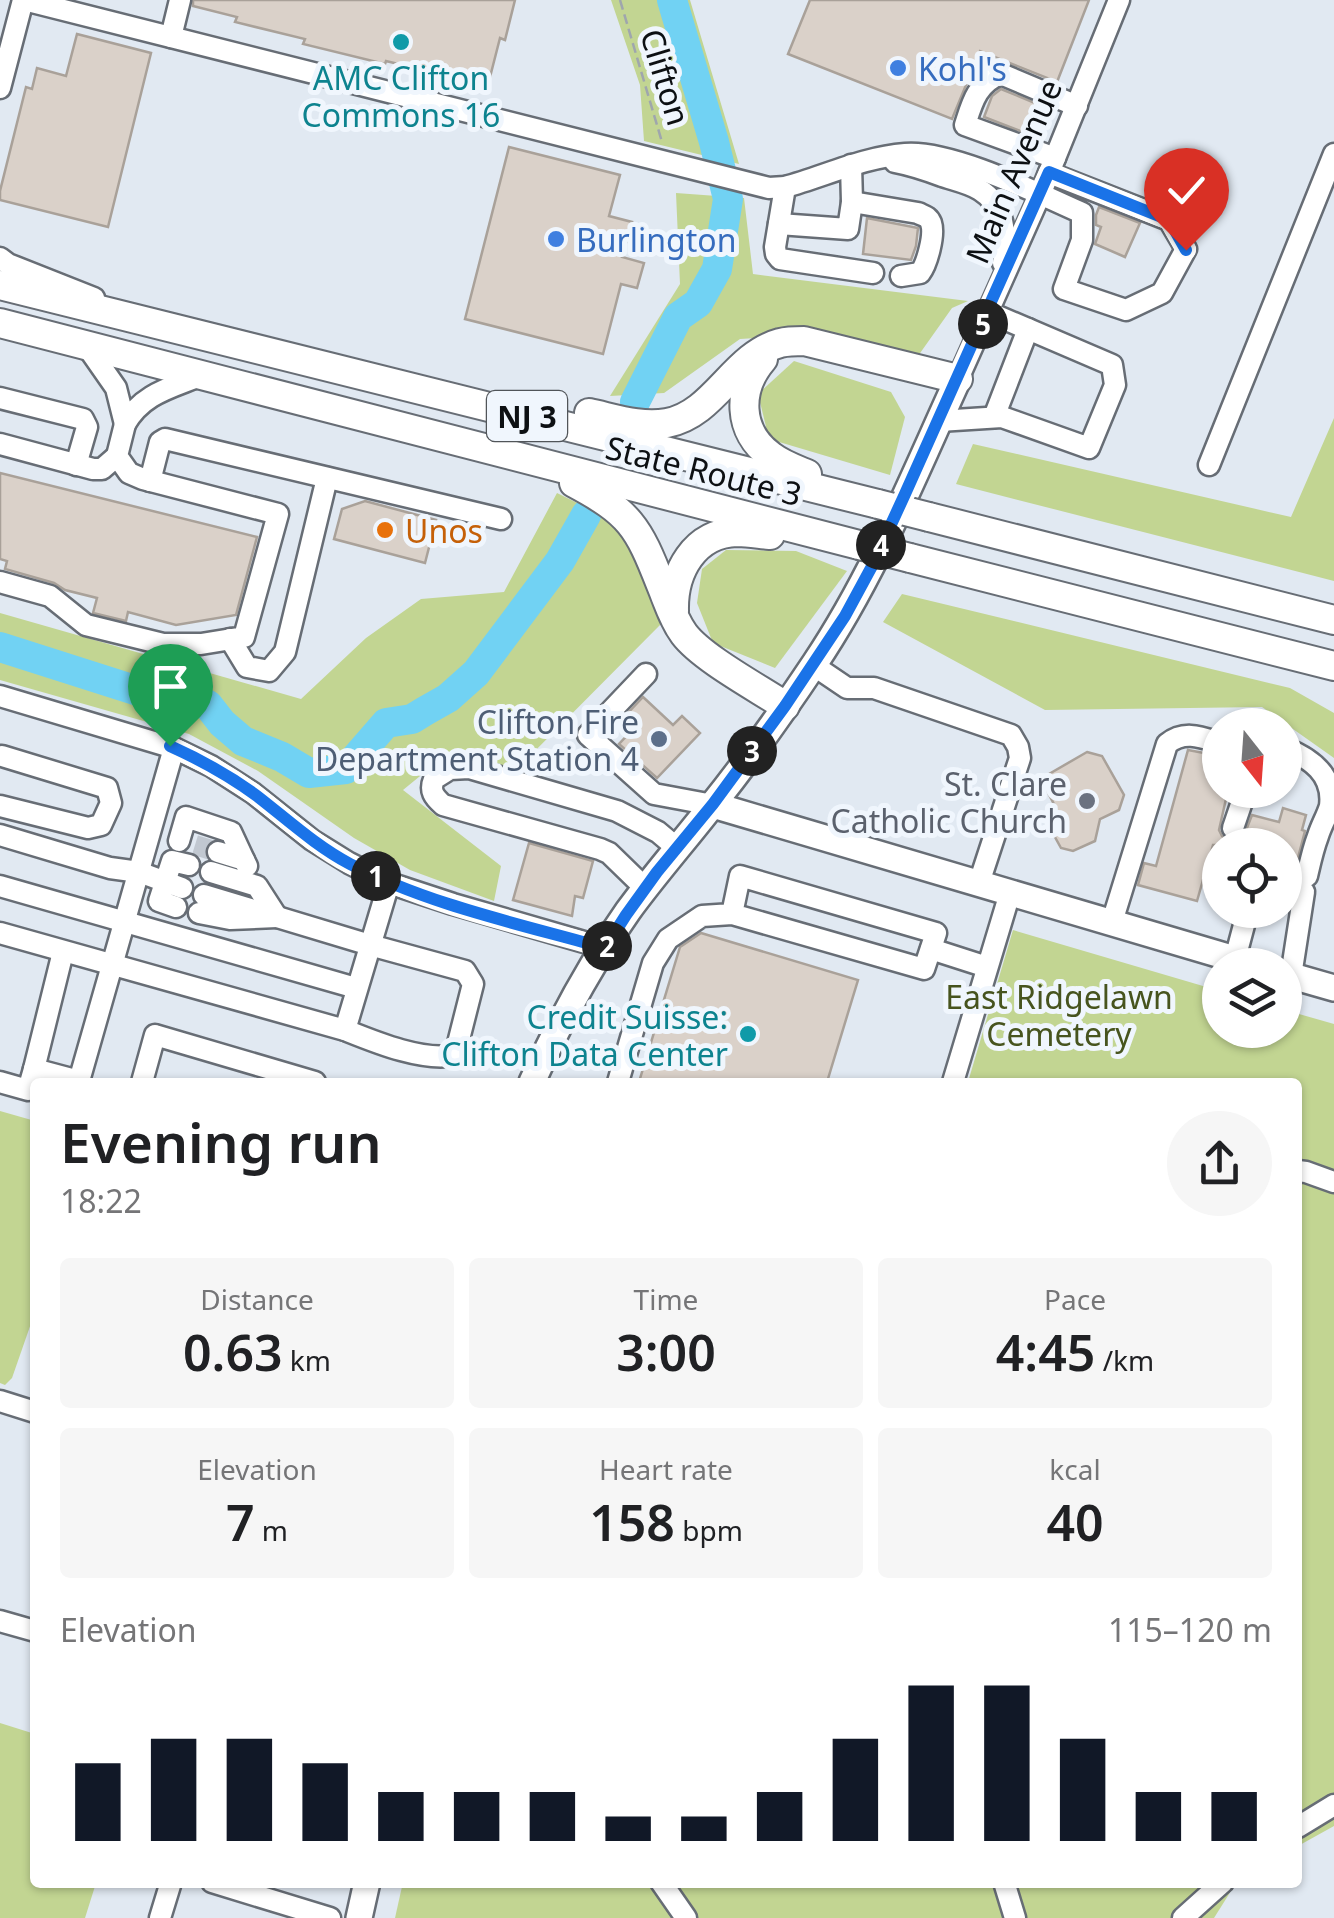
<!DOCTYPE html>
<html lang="en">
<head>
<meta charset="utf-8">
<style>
  :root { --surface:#fff; --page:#f6f6f6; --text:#202124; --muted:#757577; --accent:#111827 }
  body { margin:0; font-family:"Noto Sans",sans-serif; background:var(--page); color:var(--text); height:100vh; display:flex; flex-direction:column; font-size:38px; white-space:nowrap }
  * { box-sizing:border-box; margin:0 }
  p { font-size:32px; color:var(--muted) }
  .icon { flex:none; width:55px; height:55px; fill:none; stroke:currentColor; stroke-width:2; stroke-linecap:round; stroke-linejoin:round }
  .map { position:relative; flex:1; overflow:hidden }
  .panel { position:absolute; left:30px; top:1078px; width:1272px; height:810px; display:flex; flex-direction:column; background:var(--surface); border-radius:10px; box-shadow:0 2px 8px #0004 }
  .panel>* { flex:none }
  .needle { width:65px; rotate:163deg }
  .buttons { position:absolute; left:1202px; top:708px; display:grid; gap:20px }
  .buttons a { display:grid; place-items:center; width:100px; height:100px; border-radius:50%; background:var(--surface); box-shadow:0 2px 8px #0004; font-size:50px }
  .pin { position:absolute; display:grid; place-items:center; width:85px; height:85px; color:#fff; margin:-102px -42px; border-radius:50% 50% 50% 0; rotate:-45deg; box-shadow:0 0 10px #0007 }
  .pin .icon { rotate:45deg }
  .km { position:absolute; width:50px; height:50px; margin:-25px; border-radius:50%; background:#222; color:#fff; font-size:28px; line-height:50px; text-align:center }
  .round { display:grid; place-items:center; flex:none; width:105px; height:105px; border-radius:52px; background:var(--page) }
  .summary { display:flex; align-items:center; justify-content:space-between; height:170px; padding:0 30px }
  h1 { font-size:55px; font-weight:600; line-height:75px }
  .stats { display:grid; grid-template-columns:repeat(3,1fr); gap:15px; height:170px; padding:10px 30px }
  .stats div { display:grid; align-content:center; border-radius:10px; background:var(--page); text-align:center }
  .stats b { font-size:50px; font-weight:600 }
  .stats small { font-size:28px; font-weight:400 }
  .stats p { font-size:28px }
  .chart { height:280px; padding:20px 30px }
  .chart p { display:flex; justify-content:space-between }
  .chart svg { width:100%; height:180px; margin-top:10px; stroke:var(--accent); stroke-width:6 }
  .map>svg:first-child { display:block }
  .green { fill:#c2d592 }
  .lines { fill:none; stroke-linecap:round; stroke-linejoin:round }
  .river { stroke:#71d2f3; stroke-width:30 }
  .building { fill:#dad1c9; stroke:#a9a199; stroke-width:2.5 }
  .minor-tunnel { stroke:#c1c8d1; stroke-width:20; stroke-dasharray:20 10; stroke-linecap:butt }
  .minor-casing { stroke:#676d75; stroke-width:25 }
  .major-casing { stroke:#676d75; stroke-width:30 }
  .highway-casing { stroke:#676d75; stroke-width:32 }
  .path { stroke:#9fa6ad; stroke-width:2.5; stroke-dasharray:10 5; stroke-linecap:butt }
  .minor { stroke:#fff; stroke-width:20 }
  .major { stroke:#fff; stroke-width:25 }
  .highway { stroke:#fff; stroke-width:28 }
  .highway-bridge-casing { stroke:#676d75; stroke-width:32; stroke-linecap:butt }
  .highway-bridge { stroke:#fff; stroke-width:28 }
  .route-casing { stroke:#fff; stroke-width:20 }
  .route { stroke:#1a73e8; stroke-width:12 }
  .culture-dot { fill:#0f9aa8; stroke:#f0f6fd; stroke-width:4 }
  .shop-dot { fill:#3f7fe0; stroke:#f0f6fd; stroke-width:4 }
  .food-dot { fill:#e8710a; stroke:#f0f6fd; stroke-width:4 }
  .service-dot { fill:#5c6f8a; stroke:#f0f6fd; stroke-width:4 }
  .worship-dot { fill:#6b7280; stroke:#f0f6fd; stroke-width:4 }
  .labels { text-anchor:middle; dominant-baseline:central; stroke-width:10; stroke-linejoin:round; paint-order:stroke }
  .shield { fill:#f0f6fd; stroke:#515559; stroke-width:2.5 }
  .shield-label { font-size:30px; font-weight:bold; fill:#0d1013 }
  .shop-label { font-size:32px; fill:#366cbe; stroke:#f0f6fd; text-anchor:start }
  .culture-label { font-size:32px; fill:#0d838f; stroke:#f0f6fd }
  .street-label { font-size:32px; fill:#0d1013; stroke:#f0f6fd }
  .food-label { font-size:32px; fill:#c56008; stroke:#f0f6fd; text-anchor:start }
  .service-label { font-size:32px; fill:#4e5e75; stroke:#f0f6fd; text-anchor:end }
  .worship-label { font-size:32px; fill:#5b616d; stroke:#f0f6fd; text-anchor:end }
  .park-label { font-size:32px; fill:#47541e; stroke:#f0f6fd }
</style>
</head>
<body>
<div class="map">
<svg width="1334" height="1918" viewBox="0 0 1334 1918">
  <rect width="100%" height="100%" fill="#e1e9f2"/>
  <g class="green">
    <polygon points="611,0 690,0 739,164 644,141 640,85"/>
    <polygon points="676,193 744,198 753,274 968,301 952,308 918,356 800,335 740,339 664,393 610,396 680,284"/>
    <polygon points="794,361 891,392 905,417 890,475 769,439 758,394"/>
    <polygon points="1334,418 1334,581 956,484 973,444 1291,517"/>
    <polygon points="557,493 616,522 635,539 662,623 517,769 447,754 403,790 501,866 494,901 410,870 354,838 258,771 189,734 0,680 0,613 301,699 366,638 421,599 504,592"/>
    <polygon points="726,550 796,551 847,571 775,668 713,643 697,603 702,569"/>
    <polygon points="902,594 1290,688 1334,713 1334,758 1262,707 1045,710 883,622"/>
    <polygon points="1013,930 1220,991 1220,1030 1285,1030 1285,1010 1334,1024 1334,1826 1298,1846 1298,1082 968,1082"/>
    <polygon points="0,1111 35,1121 35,1312 12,1378 5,1385 0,1383"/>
    <polygon points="0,1723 35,1734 35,1882 96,1883 85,1918 0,1918"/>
    <polygon points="403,1882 1236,1883 1214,1918 395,1918"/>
  </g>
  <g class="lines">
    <g class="river">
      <polyline points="635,402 678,317 698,303 717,269 728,199 714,142 672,0"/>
      <polyline points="0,647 163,699 192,696 208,705 222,723 243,741 282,757 309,773 346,769 386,723 412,719 425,711 448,698 476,673 560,561 586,515"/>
    </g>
  </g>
  <g class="building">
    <polygon points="193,0 515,0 505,40 500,38 489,81 457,73 456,78 386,61 385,64 303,44 305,39 235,22 237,17 193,6"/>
    <polygon points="810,0 1089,0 1057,82 980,51 952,119 788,54"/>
    <polygon points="77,34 151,53 108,227 0,200 0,191 26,87 32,89 37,68 66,76"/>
    <polygon points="1001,89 1035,103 1023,132 984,117 992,96"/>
    <polygon points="509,147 620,175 609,216 632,222 622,257 644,263 637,288 621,284 603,354 465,319"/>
    <polygon points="1099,207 1140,223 1125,257 1095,244 1101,227 1096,225 1096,215"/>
    <polygon points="867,218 918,228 916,246 911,260 863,254"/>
    <polygon points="0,473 257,537 236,615 176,625 128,612 126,621 93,613 97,598 65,590 54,583 5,569 7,561 0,559"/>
    <polygon points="365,501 436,520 425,563 334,539 342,509"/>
    <polygon points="643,697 673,725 682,716 700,733 657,778 619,744 636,726 625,716"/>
    <polygon points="1188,750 1220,756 1220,790 1228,790 1219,830 1222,836 1228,841 1235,842 1243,838 1252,815 1279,822 1283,808 1306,815 1302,830 1305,831 1294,873 1295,882 1289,896 1285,896 1285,845 1213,845 1197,901 1138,885 1144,863 1156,866"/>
    <polygon points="1087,752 1102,756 1124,795 1119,810 1100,819 1095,841 1073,851 1061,848 1050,828 1056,808 1046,789 1049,774"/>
    <polygon points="529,843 593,861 583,898 575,896 572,916 513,900"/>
    <polygon points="701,933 858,980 827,1082 639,1082 680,947"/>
  </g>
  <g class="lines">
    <polyline class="minor-tunnel" points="195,845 218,852"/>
    <g class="minor-casing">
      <g id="minor">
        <path d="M24,0l745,188 16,-1c40,-11 79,-30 120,-33 46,-4 134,40 177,59v27l-18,49 62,21 36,-17 24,-44 -17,-29 -120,-47"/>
        <polyline points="171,37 180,0"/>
        <polyline points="0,88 23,0"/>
        <path d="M1055,158l-90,-33c7,-22 12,-42 36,-51l76,32"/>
        <path d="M895,162c16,3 31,8 47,14 12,4 27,7 38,14 24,14 28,48 23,73"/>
        <polyline points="785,187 775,247 776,254 780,259 873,273"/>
        <path d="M852,202l66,11c6,3 10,3 13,10 4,12 -4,41 -11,50l-19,3"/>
        <polyline points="779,224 848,229 852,202 851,165"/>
        <polyline points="0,258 8,264 94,298"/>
        <path d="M86,345l30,43 9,36c18,-31 46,-36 77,-49"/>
        <polyline points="958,379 1040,195 1119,0"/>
        <polyline points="0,398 83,419 87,427 76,465"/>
        <polyline points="994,417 1028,329"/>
        <polyline points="939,421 1002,417 1089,448 1115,385 1112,365 988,312"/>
        <polyline points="0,444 93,469 102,469 117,456"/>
        <polyline points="1209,465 1334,154"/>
        <polyline points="150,481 160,442 165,439 501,519"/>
        <polyline points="0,582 50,596 86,625 163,644 201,644 244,637 278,514 143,479 129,473 117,456 125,424"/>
        <polyline points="230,639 247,667 269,671 285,652 327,478"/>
        <polyline points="813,665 847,688 874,688 1011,735 1018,747 1020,758 979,883"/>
        <polyline points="646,674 588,735 654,794 713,805"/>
        <polyline points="0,696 174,748 211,766 253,793 312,840 349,863 389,883 453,904 605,948"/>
        <path d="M1285,748c25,10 49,26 45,58 -3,10 -9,20 -12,30 -5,13 -8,27 -11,40"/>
        <polyline points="0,806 88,828 101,825 111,803 107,788 2,756"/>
        <polyline points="1233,828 1246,790"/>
        <polyline points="0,835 110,868 139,872 182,888"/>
        <polyline points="179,841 186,817 231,832 244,860"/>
        <polyline points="218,852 244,860 247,866"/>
        <polyline points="0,886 356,988"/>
        <path d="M645,888l-36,-35 -9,-4 -157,-44c-9,-8 -14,-14 -9,-26l16,-10 19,-1 148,43 41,21 19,16"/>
        <path d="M204,895l166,50 95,26 8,13 -18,71c-32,7 -80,-13 -110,-25"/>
        <polyline points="176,907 159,901 172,861 189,865"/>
        <polyline points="199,913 230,919 277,917 257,886 211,872"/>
        <path d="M1112,922l55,-178c17,-14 34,-7 53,-1"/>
        <polyline points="0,933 345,1030 389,883"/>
        <polyline points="931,949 987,967"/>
        <polyline points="1235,959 1248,910"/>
        <polyline points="1291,976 1304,892"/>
        <polyline points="34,1069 63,952"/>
        <polyline points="0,1082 28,1090 34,1069 79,1081 174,748"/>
        <polyline points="142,1082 155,1035 315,1082"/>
        <polyline points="618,1082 653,963 668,939 702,916 732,914 924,969 936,933 740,876 732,914"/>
        <polyline points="953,1082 1010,893"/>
        <polyline points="1298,1171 1306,1172 1334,1182"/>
        <polyline points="0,1401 35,1412"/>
        <polyline points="0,1621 35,1631"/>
        <polyline points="1298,1827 1334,1805"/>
        <polyline points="212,1882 330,1918"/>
        <polyline points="661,1882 686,1918"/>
        <polyline points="1004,1882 1015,1918"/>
        <polyline points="160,1918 171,1882"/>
        <polyline points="1183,1918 1223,1882"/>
      </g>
    </g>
    <g class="major-casing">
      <g id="major">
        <polyline points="713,805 1255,965"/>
        <polyline points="1285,974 1334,988"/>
        <path d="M532,1082c27,-59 58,-117 96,-171 27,-37 57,-71 85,-107 36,-45 70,-93 102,-141 59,-88 99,-188 143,-284"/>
        <polyline points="359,1918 367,1882"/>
      </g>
    </g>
    <g class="highway-casing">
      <g id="highway">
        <polyline points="0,285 878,504"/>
        <polyline points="0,323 859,545"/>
        <path d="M763,359c-26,30 -26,72 8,97 10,8 24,13 36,18"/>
        <path d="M589,413c24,5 52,15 78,10 48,-9 66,-67 113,-80 8,-2 16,-2 24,-2l154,38"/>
        <path d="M574,483c56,30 64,43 87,102 7,17 12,34 23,49 18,24 74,54 101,72"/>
        <polyline points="929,517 1334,620"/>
        <polyline points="910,558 1334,666"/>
        <path d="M674,611c-1,-39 20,-78 63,-79 11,0 22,2 33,3"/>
      </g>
    </g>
    <polyline class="path" points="620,0 662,142"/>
    <use href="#minor" class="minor"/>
    <use href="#major" class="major"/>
    <use href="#highway" class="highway"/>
    <g class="highway-bridge-casing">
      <g id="highway-bridge">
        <polyline points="878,504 929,517"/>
        <polyline points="859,545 910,558"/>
      </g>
    </g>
    <use href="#highway-bridge" class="highway-bridge"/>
  </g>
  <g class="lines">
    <g class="route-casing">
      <path id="route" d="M170,746c31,14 60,30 87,50 31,24 59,50 93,68 79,41 170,60 255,84l21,-33 31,-43 56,-68 72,-98 60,-90 26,-48 34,-74 144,-322 120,48 17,30"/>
    </g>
    <use href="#route" class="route"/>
  </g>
  <g class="culture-dot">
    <circle cx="401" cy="42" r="10"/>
    <circle cx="748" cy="1034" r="10"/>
  </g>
  <g class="shop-dot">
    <circle cx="898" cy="68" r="10"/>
    <circle cx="556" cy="239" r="10"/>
  </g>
  <circle class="food-dot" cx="385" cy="530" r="10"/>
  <circle class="service-dot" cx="659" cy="739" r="10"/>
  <circle class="worship-dot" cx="1087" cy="801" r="10"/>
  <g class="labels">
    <rect class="shield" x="487" y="391" width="80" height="50" rx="8"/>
    <g class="shield-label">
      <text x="527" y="416">NJ 3</text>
    </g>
    <g class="shop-label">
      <text x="918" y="68">Kohl's</text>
      <text x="576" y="239">Burlington</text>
    </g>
    <g class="culture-label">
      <text x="401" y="77">AMC Clifton<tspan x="401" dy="37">Commons 16</tspan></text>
      <text x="728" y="1016" text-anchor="end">Credit Suisse:<tspan x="728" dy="37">Clifton Data Center</tspan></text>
    </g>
    <g class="street-label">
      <text transform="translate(666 77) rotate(73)">Clifton</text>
      <text transform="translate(1013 171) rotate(-67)">Main Avenue</text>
      <text transform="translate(704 470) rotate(14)">State Route 3</text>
    </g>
    <g class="food-label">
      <text x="405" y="530">Unos</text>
    </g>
    <g class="service-label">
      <text x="639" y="721">Clifton Fire<tspan x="639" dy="37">Department Station 4</tspan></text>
    </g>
    <g class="worship-label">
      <text x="1067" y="783">St. Clare<tspan x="1067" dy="37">Catholic Church</tspan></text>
    </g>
    <g class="park-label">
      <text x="1059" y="996">East Ridgelawn<tspan x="1059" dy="37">Cemetery</tspan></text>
    </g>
  </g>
</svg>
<div class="buttons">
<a><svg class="needle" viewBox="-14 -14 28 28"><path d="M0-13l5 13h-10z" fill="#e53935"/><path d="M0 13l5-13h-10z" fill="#757577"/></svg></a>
<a><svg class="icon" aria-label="locate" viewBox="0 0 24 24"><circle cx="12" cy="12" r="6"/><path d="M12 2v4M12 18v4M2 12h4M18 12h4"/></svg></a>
<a><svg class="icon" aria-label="layers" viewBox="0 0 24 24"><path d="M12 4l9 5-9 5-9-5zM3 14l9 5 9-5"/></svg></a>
</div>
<div class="pin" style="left:170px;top:746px;background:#1e9e55"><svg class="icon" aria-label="arrive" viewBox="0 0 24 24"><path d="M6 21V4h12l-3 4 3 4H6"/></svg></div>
<div class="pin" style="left:1186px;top:250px;background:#d93025"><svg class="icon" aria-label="check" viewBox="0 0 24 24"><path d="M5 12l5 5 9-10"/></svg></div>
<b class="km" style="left:376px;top:876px">1</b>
<b class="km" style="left:607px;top:946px">2</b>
<b class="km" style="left:752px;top:751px">3</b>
<b class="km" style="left:881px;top:545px">4</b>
<b class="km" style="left:983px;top:324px">5</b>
<section class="panel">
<div class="summary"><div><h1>Evening run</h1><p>18:22</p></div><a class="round"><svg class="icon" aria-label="share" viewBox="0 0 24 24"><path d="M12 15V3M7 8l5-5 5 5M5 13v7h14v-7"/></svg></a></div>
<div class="stats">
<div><p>Distance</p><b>0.63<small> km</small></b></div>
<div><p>Time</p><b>3:00</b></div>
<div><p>Pace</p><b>4:45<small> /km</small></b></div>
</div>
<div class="stats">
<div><p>Elevation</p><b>7<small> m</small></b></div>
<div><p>Heart rate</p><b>158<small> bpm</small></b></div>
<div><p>kcal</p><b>40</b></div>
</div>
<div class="chart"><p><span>Elevation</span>115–120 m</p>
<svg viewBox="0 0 160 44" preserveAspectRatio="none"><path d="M5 44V25M15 44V19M25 44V19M35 44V25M45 44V32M55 44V32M65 44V32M75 44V38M85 44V38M95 44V32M105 44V19M115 44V6M125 44V6M135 44V19M145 44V32M155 44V32"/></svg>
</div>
</section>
</div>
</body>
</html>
